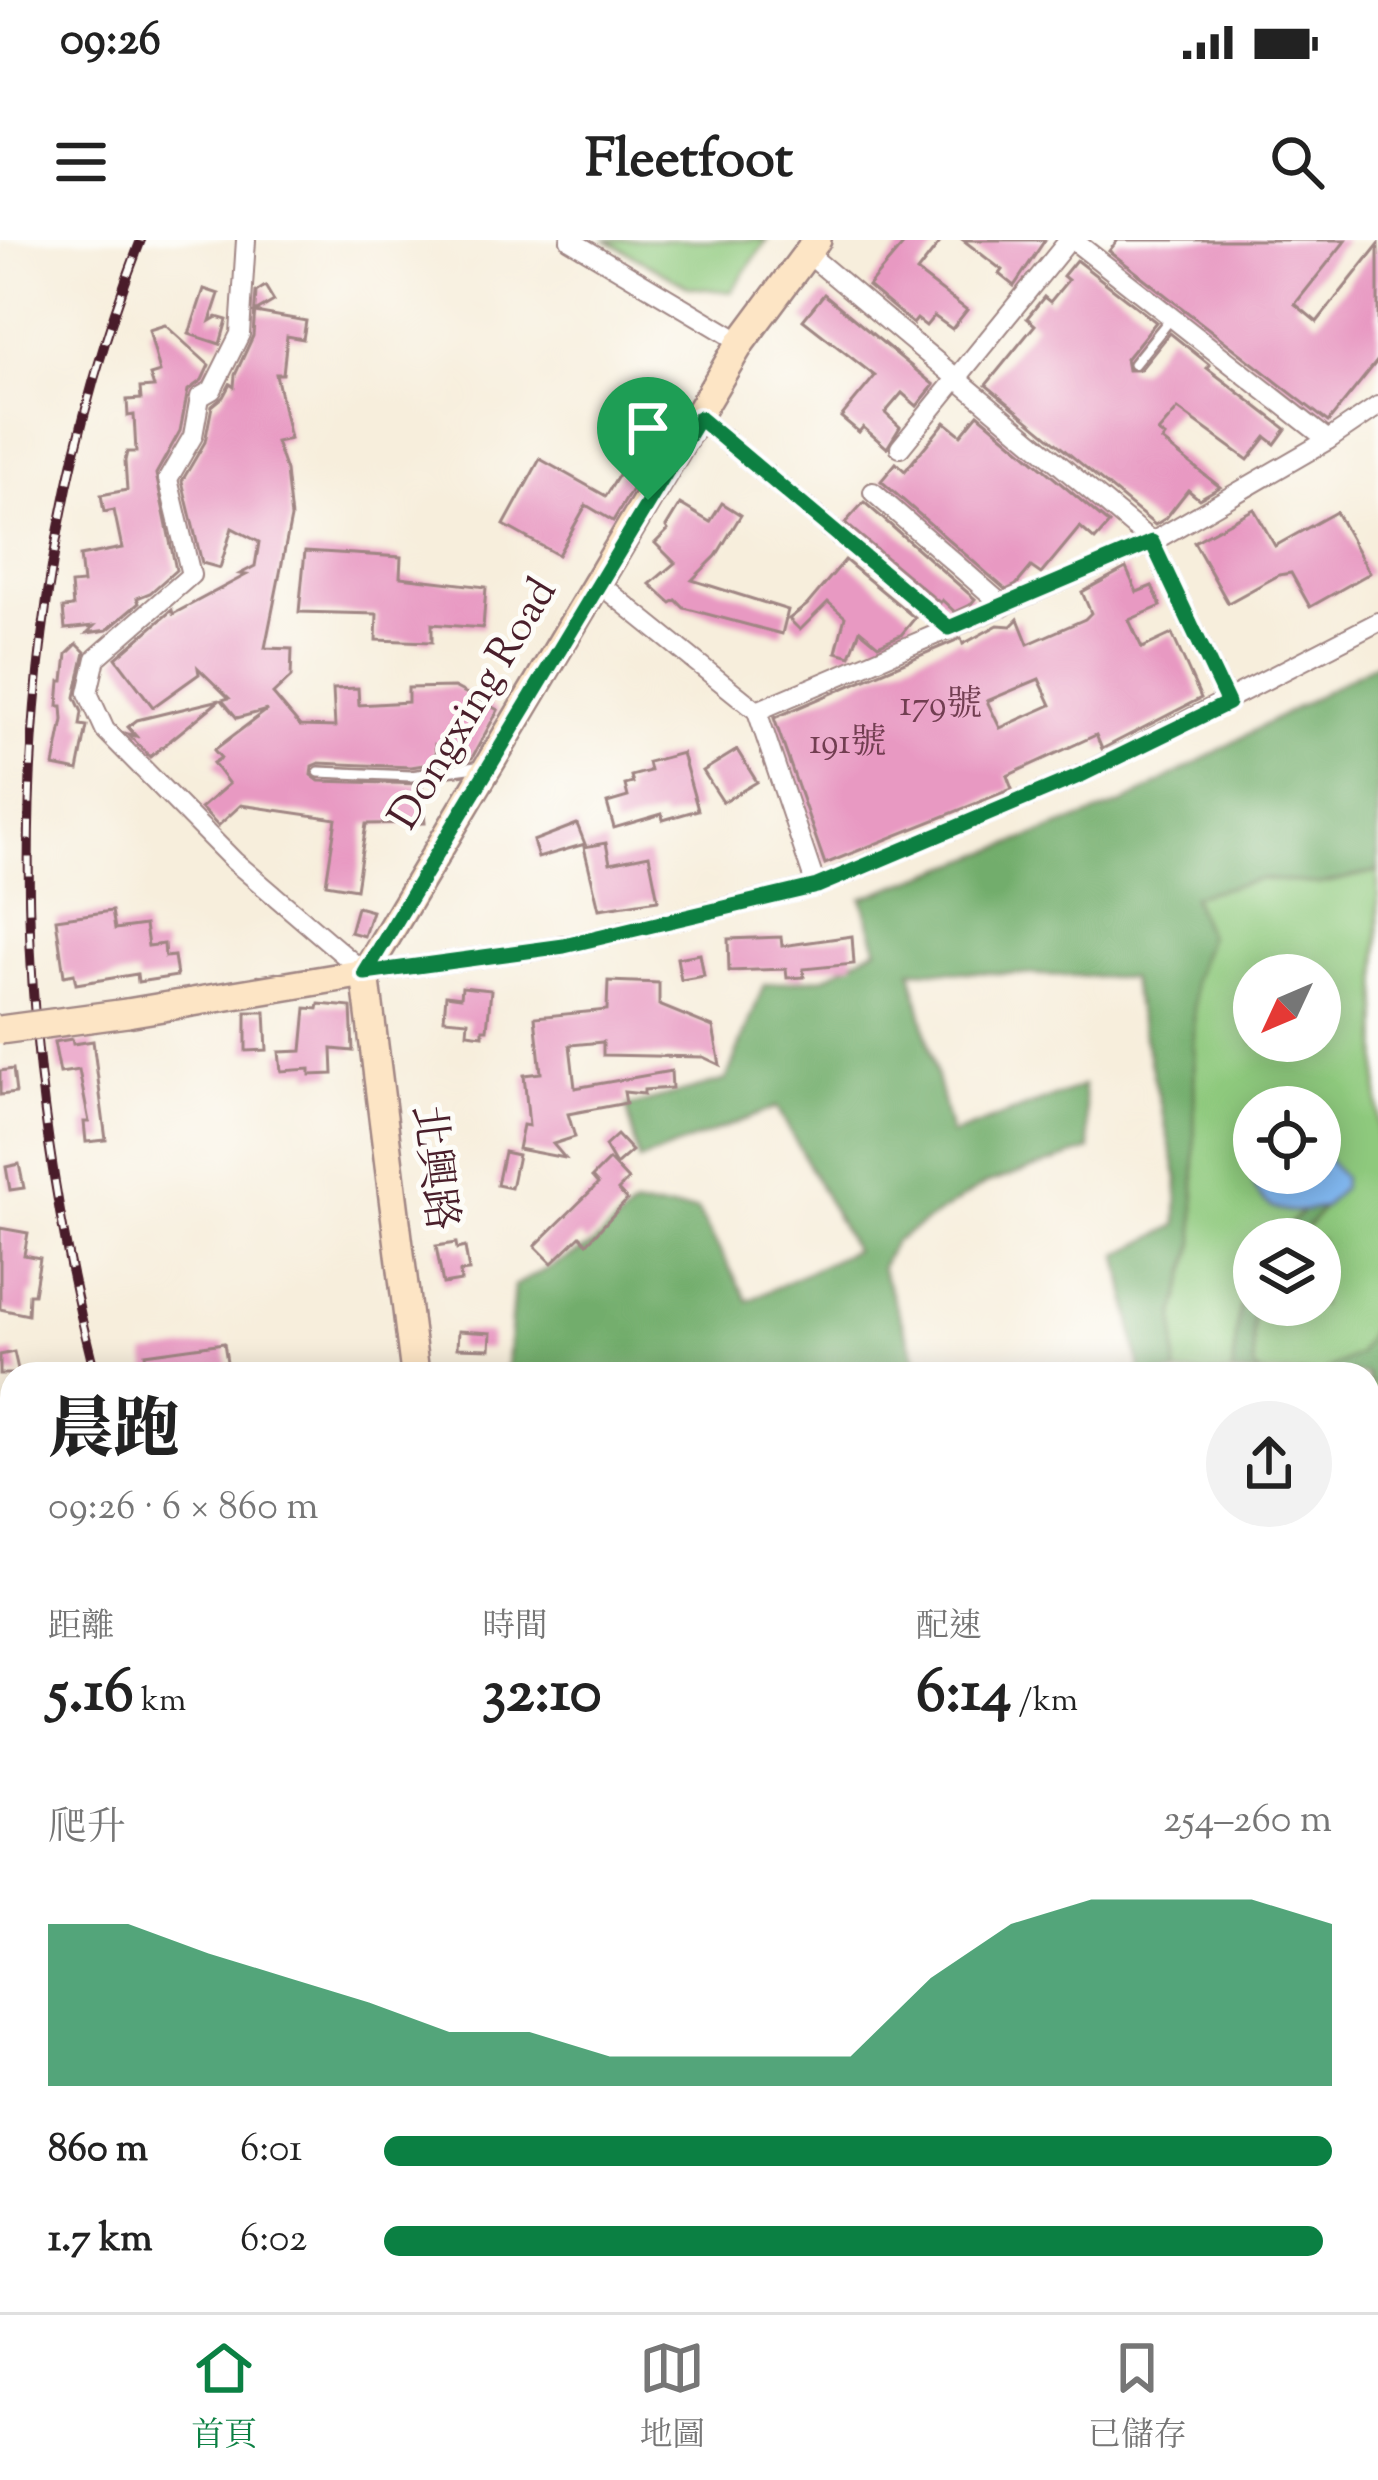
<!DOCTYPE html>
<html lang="zh-TW">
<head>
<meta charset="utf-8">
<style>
  :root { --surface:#fff; --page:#f2f2f2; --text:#222; --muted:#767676; --line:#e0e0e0; --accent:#0b8043 }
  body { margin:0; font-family:"Sorts Mill Goudy","Noto Serif TC",serif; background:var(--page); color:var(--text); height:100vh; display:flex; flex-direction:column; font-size:45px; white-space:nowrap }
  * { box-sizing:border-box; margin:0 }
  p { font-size:39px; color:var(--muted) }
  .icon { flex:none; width:66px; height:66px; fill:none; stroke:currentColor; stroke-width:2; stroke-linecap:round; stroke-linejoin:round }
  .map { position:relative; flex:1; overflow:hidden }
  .drawer { position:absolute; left:0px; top:1122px; width:1380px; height:951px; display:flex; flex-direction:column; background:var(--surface); border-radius:36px 36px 0 0; box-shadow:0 6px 30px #0003 }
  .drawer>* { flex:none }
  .needle { width:78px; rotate:226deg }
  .buttons { position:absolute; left:1233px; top:714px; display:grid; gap:24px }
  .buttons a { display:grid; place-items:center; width:108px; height:108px; border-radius:50%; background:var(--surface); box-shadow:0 6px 30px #0003; font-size:60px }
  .pin { position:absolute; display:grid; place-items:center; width:102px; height:102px; color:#fff; margin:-123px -51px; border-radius:50% 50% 50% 0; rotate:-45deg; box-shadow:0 0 12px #0007 }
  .pin .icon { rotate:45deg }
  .round { display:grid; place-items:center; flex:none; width:126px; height:126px; border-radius:63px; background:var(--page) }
  .overview { display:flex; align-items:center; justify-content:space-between; height:204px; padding:0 48px }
  h1 { font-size:66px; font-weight:800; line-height:90px }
  .figures { display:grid; grid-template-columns:repeat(3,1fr); gap:18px; height:204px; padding:12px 48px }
  .figures div { display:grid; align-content:center }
  .figures b { font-size:60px; font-weight:800 }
  .figures small { font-size:33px; font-weight:400 }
  .figures p { font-size:33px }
  .chart { height:336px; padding:24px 48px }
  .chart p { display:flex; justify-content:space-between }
  .chart svg { width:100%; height:216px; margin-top:12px; fill:var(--accent); opacity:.7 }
  ul { padding:0 48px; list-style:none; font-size:39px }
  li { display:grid; grid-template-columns:192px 144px 1fr; align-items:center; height:90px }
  li i { height:30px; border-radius:15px; background:var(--accent) }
  .status { display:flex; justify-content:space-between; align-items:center; height:84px; padding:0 60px; background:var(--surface); direction:ltr }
  .status svg { height:33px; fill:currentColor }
  header { display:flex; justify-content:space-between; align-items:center; height:156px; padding:0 48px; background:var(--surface); font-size:54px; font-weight:800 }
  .tab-bar { display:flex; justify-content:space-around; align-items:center; height:168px; border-top:3px solid var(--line); background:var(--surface); font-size:33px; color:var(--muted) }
  .tab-bar a { display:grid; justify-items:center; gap:6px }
  .tab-bar .selected { color:var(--accent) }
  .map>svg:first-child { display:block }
  .industrial { fill:#d1bdcb }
  .green { fill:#8ec97d; stroke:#6c7454; stroke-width:3; fill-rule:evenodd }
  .forest { fill:#72ad6c; stroke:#5e664c; stroke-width:3 }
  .water { fill:#82b9f2; stroke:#666c8e; stroke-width:3 }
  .building { fill:#e899c2; fill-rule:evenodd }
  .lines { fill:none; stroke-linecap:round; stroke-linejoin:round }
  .lane-casing { stroke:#a08684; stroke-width:14 }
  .street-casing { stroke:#a08684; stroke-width:22 }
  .secondary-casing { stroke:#a08684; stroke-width:32 }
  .lane { stroke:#fff; stroke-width:9 }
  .street { stroke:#fff; stroke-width:18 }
  .secondary { stroke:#fde5c5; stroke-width:27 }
  .rail-casing { stroke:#4a1f2b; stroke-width:10 }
  .rail { stroke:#fdfcf7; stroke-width:6; stroke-dasharray:18; stroke-linecap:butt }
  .secondary-bridge-casing { stroke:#a08684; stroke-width:32; stroke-linecap:butt }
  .secondary-bridge { stroke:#fde5c5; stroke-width:27 }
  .route-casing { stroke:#fff; stroke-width:24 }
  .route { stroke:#0b8043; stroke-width:15 }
  .labels { text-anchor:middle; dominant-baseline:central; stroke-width:10; stroke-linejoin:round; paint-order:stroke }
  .number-label { font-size:36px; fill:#723e51 }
  .street-label { font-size:42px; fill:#4a1f2b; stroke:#fdfcf7 }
</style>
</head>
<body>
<div class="status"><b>09:26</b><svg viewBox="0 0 49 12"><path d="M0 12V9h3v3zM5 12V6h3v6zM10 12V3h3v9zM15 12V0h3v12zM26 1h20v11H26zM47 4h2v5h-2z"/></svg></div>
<header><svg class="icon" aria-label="menu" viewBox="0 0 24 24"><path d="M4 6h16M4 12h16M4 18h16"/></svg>Fleetfoot<svg class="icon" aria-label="search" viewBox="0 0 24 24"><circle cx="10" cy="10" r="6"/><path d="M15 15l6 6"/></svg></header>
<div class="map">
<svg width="1378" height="2072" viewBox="0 0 1378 2072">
  <rect width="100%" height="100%" fill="#fdfcf7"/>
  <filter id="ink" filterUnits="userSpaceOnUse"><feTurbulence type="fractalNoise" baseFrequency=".00833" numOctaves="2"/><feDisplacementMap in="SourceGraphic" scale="24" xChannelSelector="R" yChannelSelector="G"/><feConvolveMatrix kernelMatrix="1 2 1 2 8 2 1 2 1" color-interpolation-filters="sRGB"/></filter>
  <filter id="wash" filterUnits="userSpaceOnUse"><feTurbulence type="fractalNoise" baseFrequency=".004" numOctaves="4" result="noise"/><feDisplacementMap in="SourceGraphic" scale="48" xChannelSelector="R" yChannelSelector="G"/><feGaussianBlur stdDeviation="2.7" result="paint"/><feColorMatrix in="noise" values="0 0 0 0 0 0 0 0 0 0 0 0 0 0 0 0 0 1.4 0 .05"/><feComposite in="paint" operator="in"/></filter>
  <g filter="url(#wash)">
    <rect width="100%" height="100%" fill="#f7eedc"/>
    <polygon class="industrial" points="0,1492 12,1499 12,2061 777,2061 790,2072 0,2072"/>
    <g class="green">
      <polygon points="606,0 767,0 731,52 689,47"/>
      <path d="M1378,631v1172h-10v-669h-227l-22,-119 58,-30 1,-47 -48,-201 78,-40 -16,-41 69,-17 59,5zM1254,735h66v66h-66zM1254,867h66v66h-66zM1254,999h66v66h-66z"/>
    </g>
    <g class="forest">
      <polygon points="1378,422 1378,631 1320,644 1261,639 1192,656 1208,697 1194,740 1195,1003 1175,1075 1176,1134 1141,1134 1119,1015 1177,985 1178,938 1130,738 911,730 951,895 1083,846 1090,910 985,944 894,1002 881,1027 922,1134 501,1134 507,1127 514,1046 591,1006 634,967 697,970 748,1061 854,1010 777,867 639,921 627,867 726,840 764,745 825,737 877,708 862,658 1122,564"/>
      <polygon points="1323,968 1297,999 1275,999 1303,970"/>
      <path d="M1254,1033c0,33 -2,59 0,95l8,6h-30l7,-65z"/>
      <polygon points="1378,1077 1378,1143 1368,1144 1368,1134 1320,1134 1358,1114"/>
      <polygon points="1368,1803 1378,1803 1378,1891 1368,1892"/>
    </g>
    <path class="water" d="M1254,909v24h66l2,-21 21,26 -1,10 -19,20c-11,1 -27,5 -39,3 -29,-7 -39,-36 -30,-62z"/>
    <g id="blocks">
      <g class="building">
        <polygon points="907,0 942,0 917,32 967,70 952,89 934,76 926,86 917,79 913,84 868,46"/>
        <polygon points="963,0 1045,0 1014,46 999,34 1002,30"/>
        <polygon points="1118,0 1346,0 1295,64 1317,82 1378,5 1378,120 1328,182 1109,11"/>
        <polygon points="1076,20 1156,82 1126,119 1128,130 1140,130 1170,93 1210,125 1207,128 1286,189 1275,204 1266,197 1248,220 1178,169 1158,192 1165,197 1162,201 1220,247 1199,259 1188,250 1166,278 1155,285 986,145 1035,85 1027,78 1044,57 1050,62 1068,40 1063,36"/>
        <polygon points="265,46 274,61 255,72 306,81 303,99 287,96 283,134 276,134 290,199 276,202 286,231 291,278 265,408 292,409 291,437 273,454 300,486 335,487 333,449 358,448 359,465 408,462 408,448 454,447 498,470 472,518 460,520 435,505 436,523 411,527 319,523 312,526 311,535 319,541 422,544 425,583 366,584 356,649 326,644 336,579 241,565 218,586 201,568 229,544 213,523 221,518 214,510 267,470 237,478 222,460 229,458 198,428 199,434 153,467 116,418 172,370 173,374 246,335 240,334 255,326 259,302 232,288 220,328 202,323 182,241 205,202 212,166 223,157 230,144 234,147 235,135 253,96 256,52"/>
        <polygon points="204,49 219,54 210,81 217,77 227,80 220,104 189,94"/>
        <polygon points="824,54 934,145 917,166 902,153 885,173 900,187 887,208 863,187 859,192 841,177 875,136 803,80"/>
        <polygon points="165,85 209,125 202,140 188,150 180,191 156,234 176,330 150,353 137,358 139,363 107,390 87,393 94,386 65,389 63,368 73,367 71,344 83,343 80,316 122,308 114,270 104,272 101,255 127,250 125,221 127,212 136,212 134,175 128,176 127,160 141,159 140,148 154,147 150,135 160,132 149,90"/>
        <polygon points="978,174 1109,284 1095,300 1080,287 1041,334 1031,327 1016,345 1006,350 881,241 896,223 905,231 945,182 961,195"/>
        <polygon points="540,219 606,256 621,231 637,241 613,281 586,265 558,315 504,285"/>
        <polygon points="864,262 975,359 970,365 955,372 942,360 940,363 845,283"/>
        <polygon points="722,263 741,275 716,316 692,340 788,370 782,394 684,368 676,360 671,363 650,344 675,323 655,303 668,290 666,287 680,264 710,282"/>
        <polygon points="1254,269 1275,306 1336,272 1370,333 1310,367 1291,333 1279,335 1228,363 1194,302"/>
        <polygon points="305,311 401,317 400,337 486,347 483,388 432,384 432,402 376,400 377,374 299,372"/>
        <polygon points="845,320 915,378 901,395 878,405 860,390 850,416 836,412 845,377 828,362 800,390 789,379 807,365"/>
        <path d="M1126,328l11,24 15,-6 9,20 -32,14 13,28 30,-14 29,64 -99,51 -6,-14 -89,41 5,13 -187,75 -51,-146 187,-80 2,6 35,-19 13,1 7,-7 10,25 57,-25 6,-6 -9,-21zM1039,439l12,26 -51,23 -13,-27z"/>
        <polygon points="77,404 85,412 75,457 82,472 80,485 87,486 78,531 54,526 63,480 62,466 58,466 60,441 64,441 67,414"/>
        <polygon points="220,460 150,517 128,494 136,496 128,487 137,480"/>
        <polygon points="737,510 757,542 723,562 703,531"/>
        <polygon points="682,513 698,570 663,580 662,574 614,588 607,563 628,557 625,545 633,543 631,536 650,531 648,522"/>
        <polygon points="577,584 585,604 538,618 533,601"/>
        <polygon points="606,603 610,623 649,615 658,660 599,669 584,607"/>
        <polygon points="357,667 372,671 364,696 350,692"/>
        <polygon points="112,671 115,689 145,685 148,706 164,704 165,717 174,716 177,736 138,742 137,734 76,744 74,734 64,736 56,679"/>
        <polygon points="852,696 854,724 803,729 804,737 787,738 786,729 729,731 728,699 781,697 782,706"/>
        <polygon points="700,714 704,736 681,740 677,718"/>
        <polygon points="608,741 659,743 659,765 713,787 720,825 703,817 603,815 603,802 570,805 575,848 671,831 672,848 644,850 644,854 624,852 626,863 568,874 575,897 553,904 565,918 518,909 523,885 529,886 524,835 541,833 535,777 607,770"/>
        <polygon points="462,747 491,750 487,789 483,789 483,795 467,793 468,781 444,779 446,755 461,757"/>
        <polygon points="319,764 351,767 353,811 332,809 333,834 310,835 310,829 281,831 279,812 302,811 306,768 318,769"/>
        <polygon points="246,772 265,772 267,810 246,811"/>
        <polygon points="72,799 73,804 93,801 106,900 86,902 84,882 89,882 79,830 60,833 54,802"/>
        <polygon points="13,829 16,853 0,855 0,831"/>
        <polygon points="617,895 632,911 616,925 605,906"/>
        <polygon points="504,912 518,915 511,948 497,945"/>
        <polygon points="609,920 628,940 618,950 627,960 587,1003 580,996 552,1023 535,1006 598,944 592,937"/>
        <polygon points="19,924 24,948 10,950 6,927"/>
        <polygon points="0,988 28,993 24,1015 40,1018 34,1054 29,1054 28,1075 0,1069"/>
        <polygon points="456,1003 457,1009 465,1007 469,1031 460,1032 461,1041 443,1044 436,1006"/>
        <polygon points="458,1091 491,1093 490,1109 457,1108"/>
        <polygon points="224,1103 229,1134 148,1134 145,1114"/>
        <polygon points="14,1112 19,1134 0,1134 0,1115"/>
      </g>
    </g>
  </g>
  <g filter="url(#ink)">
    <use href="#blocks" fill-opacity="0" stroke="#a08684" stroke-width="3"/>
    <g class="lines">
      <g class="lane-casing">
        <g id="lane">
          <polyline points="1134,124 1172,77"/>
          <polyline points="319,532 411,536 483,526"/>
          <polyline points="167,2072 172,2061"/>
        </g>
      </g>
      <g class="street-casing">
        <g id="street">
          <polyline points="246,0 240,94 212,150 200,157 193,196 168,239 191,335 96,418 88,453 105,490 234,621 365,733 564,706 816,646 1083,534 1378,382"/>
          <polyline points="570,0 741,102"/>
          <polyline points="1073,0 1328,200"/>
          <polyline points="807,13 1152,302 1228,463"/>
          <polyline points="699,178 949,388"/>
          <polyline points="900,208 1069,0"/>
          <polyline points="873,252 1004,366"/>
          <polyline points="597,342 757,471 816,646"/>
          <polyline points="757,471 1152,302 1328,200 1378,166"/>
        </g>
      </g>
      <g class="secondary-casing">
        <g id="secondary">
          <polyline points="365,733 741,102 817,0"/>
          <polyline points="365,733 415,1134"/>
          <polyline points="127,773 365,733"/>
          <polyline points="1368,2040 1378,2046"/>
        </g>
      </g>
      <use href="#lane" class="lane"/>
      <use href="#street" class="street"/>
      <use href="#secondary" class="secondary"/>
      <g class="rail-casing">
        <g id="rail">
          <path d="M95,1134c-95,-372 -95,-772 46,-1134"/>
          <polyline points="790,2061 805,2072"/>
        </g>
      </g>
      <use href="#rail" class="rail"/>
      <g class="secondary-bridge-casing">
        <polyline id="secondary-bridge" points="0,790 127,773"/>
      </g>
      <use href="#secondary-bridge" class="secondary-bridge"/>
    </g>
  </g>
  <g class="lines" filter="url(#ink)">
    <g class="route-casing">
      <polygon id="route" points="699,178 949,388 1152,302 1228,463 1083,534 817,646 564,706 365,733"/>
    </g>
    <use href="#route" class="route"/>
  </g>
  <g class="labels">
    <g class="number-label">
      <text x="941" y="466">179號</text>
      <text x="848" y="504">191號</text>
    </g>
    <g class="street-label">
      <text transform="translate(475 465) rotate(-59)">Dongxing Road</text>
      <text transform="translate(432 928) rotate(83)">北興路</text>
    </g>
  </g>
</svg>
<div class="buttons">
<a><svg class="needle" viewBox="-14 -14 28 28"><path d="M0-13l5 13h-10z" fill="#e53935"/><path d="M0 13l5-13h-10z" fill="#767676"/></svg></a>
<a><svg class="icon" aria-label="locate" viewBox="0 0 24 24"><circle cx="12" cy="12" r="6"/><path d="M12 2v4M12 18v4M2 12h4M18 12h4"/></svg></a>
<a><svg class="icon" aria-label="layers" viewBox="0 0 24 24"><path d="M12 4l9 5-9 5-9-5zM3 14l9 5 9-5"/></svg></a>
</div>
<div class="pin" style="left:648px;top:260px;background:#1e9e55"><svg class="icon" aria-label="arrive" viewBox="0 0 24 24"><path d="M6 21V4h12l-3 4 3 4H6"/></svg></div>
<section class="drawer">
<div class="overview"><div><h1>晨跑</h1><p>09:26 · 6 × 860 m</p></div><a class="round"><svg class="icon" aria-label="share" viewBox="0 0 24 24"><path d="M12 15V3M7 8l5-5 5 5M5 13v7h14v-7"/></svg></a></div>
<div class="figures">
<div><p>距離</p><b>5.16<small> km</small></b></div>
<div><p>時間</p><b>32:10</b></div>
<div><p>配速</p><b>6:14<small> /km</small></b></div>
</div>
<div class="chart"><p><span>爬升</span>254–260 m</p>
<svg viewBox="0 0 160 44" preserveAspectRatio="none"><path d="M0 44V11L10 11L20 17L30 22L40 27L50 33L60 33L70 38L80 38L90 38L100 38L110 22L120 11L130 6L140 6L150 6L160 11V44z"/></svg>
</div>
<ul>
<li><b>860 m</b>6:01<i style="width:100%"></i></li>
<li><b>1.7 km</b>6:02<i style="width:99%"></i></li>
</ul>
</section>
</div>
<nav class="tab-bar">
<a class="selected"><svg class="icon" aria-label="home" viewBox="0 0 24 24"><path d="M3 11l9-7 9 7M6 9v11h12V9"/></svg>首頁</a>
<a><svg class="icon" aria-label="map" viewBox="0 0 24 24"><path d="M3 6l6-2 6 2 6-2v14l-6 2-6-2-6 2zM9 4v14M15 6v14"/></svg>地圖</a>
<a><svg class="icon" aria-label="saved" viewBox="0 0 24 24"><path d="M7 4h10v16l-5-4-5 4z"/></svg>已儲存</a>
</nav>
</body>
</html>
